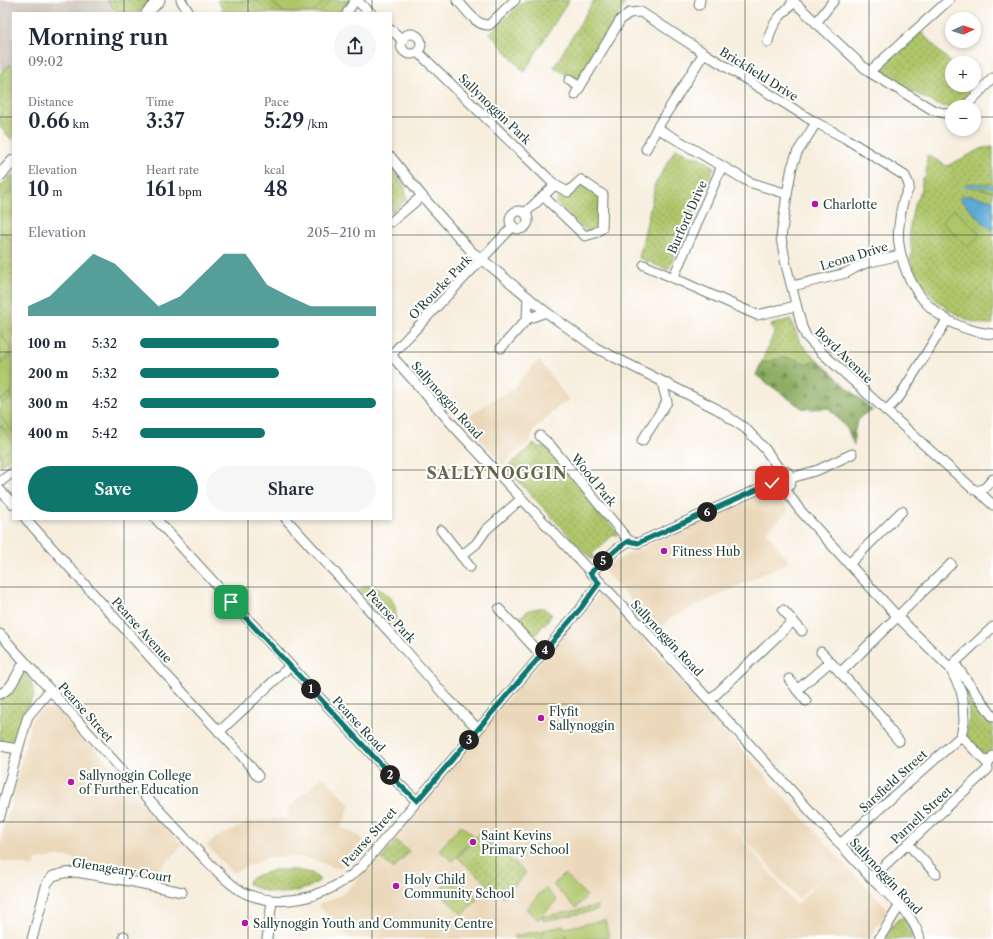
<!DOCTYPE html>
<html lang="en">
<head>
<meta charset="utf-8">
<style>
  :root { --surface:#fff; --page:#f6f6f7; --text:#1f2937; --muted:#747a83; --accent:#0f766e }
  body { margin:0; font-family:"Libre Caslon Text",serif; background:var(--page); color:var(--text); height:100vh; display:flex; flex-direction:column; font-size:15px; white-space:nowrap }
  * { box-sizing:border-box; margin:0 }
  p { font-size:13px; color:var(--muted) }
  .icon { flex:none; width:22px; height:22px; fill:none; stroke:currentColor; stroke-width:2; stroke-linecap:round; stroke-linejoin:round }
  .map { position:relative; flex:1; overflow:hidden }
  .sheet { position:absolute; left:12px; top:12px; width:380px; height:508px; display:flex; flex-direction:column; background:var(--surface); border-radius:0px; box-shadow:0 2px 6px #0003 }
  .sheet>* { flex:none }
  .needle { width:26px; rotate:87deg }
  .tools { position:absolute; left:945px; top:12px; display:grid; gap:8px }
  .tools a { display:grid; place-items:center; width:36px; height:36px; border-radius:50%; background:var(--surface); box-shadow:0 2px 6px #0003; font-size:20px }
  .pin { position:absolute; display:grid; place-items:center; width:34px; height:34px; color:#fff; margin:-17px; border-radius:8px; box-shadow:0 2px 6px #0006 }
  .km { position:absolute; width:20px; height:20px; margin:-10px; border-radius:50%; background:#222; color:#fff; font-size:11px; line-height:20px; text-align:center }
  .round { display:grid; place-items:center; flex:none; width:42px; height:42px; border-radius:21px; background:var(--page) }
  .head { display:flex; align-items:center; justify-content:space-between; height:68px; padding:0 16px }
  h1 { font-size:22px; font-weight:600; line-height:30px }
  .metrics { display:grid; grid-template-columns:repeat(3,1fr); gap:6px; height:68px; padding:4px 16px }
  .metrics div { display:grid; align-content:center }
  .metrics b { font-size:20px; font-weight:600 }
  .metrics small { font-size:11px; font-weight:400 }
  .metrics p { font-size:11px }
  .chart { height:112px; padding:8px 16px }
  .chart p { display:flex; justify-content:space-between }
  .chart svg { width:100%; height:72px; margin-top:4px; fill:var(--accent); opacity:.7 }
  .action { display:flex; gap:8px; margin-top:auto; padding:8px 16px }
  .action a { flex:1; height:46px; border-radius:24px; background:var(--accent); color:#fff; font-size:16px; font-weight:600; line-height:46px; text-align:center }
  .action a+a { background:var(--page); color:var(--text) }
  ul { padding:0 16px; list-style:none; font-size:13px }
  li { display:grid; grid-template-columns:64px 48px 1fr; align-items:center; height:30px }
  li i { height:10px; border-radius:5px; background:var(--accent) }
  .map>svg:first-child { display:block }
  .built { fill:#ebd8ba; fill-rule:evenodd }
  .industrial { fill:#cbc3b8 }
  .grass { fill:url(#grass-dots); stroke:#678250 }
  .forest { fill:url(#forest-firs); stroke:#55744a }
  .wetland { fill:url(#wetland-marsh); stroke:#678250 }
  .pitch { fill:#afc66b; stroke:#678250 }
  .water { fill:#5ca9d5; stroke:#3e7384 }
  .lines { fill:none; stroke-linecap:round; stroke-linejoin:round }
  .stream { stroke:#5ca9d5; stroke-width:2.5 }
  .minor-casing { stroke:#6b7b70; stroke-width:11 }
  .major-casing { stroke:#6b7b70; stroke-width:13 }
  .minor { stroke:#fff; stroke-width:9 }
  .major { stroke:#fff; stroke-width:11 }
  .route-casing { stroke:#fff; stroke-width:8 }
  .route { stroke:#0f766e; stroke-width:5 }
  .grid { fill:none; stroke:#1f3d34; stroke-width:1; stroke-opacity:0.55 }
  .poi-dot { fill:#b5179e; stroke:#fff; stroke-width:1.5 }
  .labels { text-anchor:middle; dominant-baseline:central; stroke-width:4; stroke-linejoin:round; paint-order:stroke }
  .street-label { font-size:12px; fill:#1f3d34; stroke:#fff }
  .poi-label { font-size:12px; fill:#1f3d34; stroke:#fff; text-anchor:start }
  .district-label { font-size:16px; font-weight:bold; letter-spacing:1px; fill:#68664a; stroke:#fff }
</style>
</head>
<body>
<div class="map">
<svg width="993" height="939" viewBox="0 0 993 939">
  <defs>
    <pattern id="grass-dots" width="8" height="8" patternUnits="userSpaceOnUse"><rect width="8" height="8" fill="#afc66b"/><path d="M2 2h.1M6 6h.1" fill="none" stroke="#8ea259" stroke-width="1.8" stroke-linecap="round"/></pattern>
    <pattern id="forest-firs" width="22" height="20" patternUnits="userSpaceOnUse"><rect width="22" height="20" fill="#8bab5f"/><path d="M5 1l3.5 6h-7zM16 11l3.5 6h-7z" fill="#718c4f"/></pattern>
    <pattern id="wetland-marsh" width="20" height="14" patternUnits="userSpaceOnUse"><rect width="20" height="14" fill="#afc66b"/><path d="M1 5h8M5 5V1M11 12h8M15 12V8" fill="none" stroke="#8ea259"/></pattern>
  </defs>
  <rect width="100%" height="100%" fill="#fff"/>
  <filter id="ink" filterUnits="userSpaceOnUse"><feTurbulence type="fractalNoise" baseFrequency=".025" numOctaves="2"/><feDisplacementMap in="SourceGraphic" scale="8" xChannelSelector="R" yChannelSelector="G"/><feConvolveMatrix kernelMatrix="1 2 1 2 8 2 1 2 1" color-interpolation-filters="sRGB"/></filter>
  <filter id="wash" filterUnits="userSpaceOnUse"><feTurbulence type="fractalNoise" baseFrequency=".012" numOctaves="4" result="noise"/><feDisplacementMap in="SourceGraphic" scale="16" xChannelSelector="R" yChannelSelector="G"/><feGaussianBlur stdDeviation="0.9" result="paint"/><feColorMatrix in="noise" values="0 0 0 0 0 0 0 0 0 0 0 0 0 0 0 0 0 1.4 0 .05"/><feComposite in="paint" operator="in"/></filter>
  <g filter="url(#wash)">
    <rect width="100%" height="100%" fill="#f7eede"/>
    <g class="built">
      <polygon points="539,360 569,400 557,408 533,430 530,442 503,465 463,420 500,395 508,393"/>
      <polygon points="765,490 772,492 789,510 766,532 789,562 672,617 657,629 604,571 612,562"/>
      <path d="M602,592l169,190 69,77 48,50 -19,30h-518l-33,-34 25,-11 14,-14 104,-124 3,-7zM729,822l69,77 34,-31 -36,37z"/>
      <polygon points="43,709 59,709 183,845 151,877 111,869 63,856 36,860 34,867 0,860 0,845 32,719"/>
      <polygon points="323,776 350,805 341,828 354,833 364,840 340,869 335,868 315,860 303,857 291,857 267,858 232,873 207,845 217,837 251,822 262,820 288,818 288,808"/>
    </g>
    <polygon class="industrial" points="0,0 107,0 118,13 13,13 13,141 0,127"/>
    <g class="grass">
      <polygon points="107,0 151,0 139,13 118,13"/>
      <polygon points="218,0 348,0 338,13 219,13 223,8 217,1"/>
      <polygon points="525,0 569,0 524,72 490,33"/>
      <polygon points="594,0 619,0 625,4 579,82 554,67"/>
      <polygon points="921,32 952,64 952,85 971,85 976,90 957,107 952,107 952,108 938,105 892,81 883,71 884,64"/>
      <polygon points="10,64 13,67 13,141 0,127 0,74"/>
      <polygon points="993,147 993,324 982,324 970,321 947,309 934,298 925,286 923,285 919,281 910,259 912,254 909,231 913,209 922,189 922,180 926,176 927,155 947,166 983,148"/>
      <polygon points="676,148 693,157 699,157 714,167 668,270 639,258 654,191 654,186"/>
      <polygon points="391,166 405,188 407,199 391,213"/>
      <polygon points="13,173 13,456 0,466 0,187"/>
      <polygon points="581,185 600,195 598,226 594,231 587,232 555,202 560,196 568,197"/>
      <path d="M790,319l10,23 6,7 66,62c-16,3 -19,20 -18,34l-6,-15 -19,-22h-27l-46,-33 18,-42 -3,-8z"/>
      <polygon points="534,443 538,447 544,447 548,448 618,534 616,536 614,534 592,554 594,558 592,560 506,468"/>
      <path d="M366,586c24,3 36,19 27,42l-35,-39z"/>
      <polygon points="539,608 543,608 552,615 532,639 515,621 529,610"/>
      <path d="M957,670l36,52v27l-5,9 -23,-21c4,-15 6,-30 1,-44 -3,-8 -8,-14 -9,-23z"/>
      <path d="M22,671l10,12 2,13 -13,22 -6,21 -6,4 -9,-1v-45c14,-6 16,-12 22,-26z"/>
      <polygon points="480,832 526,873 503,898 457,857"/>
      <polygon points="396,841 409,851 394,869 382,859"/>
      <path d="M275,870h21l16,3 8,7c-12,11 -38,16 -54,11 -6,-1 -12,-4 -18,-7l1,-4 9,-5z"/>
      <polygon points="900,918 905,918 910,928 912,939 884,939 895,922"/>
    </g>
    <path class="forest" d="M782,358h8l19,6 8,-4 53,48 2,3c-16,3 -19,20 -18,34l-6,-15 -18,-22 -18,1 -10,-1 -46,-33 6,-12z"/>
    <polygon class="wetland" points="972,183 991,184 993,185 993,191 965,186 966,184"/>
    <g class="pitch">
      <polygon points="270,0 325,0 313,13 284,13"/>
      <polygon points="13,188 13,242 0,229 0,202"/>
      <polygon points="954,209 980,234 968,247 942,222"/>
      <polygon points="0,332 13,351 0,361"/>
      <polygon points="13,355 13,391 0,401 0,365"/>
      <polygon points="13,396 13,432 0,416 0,406"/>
      <polygon points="0,425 13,442 13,446 0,456"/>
      <polygon points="461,825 474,836 452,861 439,850"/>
      <polygon points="564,874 587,896 576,908 553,885"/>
      <polygon points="453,875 478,898 463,915 438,892"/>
      <polygon points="545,888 557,900 538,920 526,909"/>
      <polygon points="597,906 598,910 543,921 542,917"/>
      <polygon points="605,920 609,938 567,939 566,934 566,939 545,939 543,930 564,926 565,928"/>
      <polygon points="541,931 543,939 514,939 514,936"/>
    </g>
    <polygon class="water" points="962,196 972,196 993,200 993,228 991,230 961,200 961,198"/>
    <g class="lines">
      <polyline class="stream" points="966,186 974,185 993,187"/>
    </g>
  </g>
  <g filter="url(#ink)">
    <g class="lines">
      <g class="minor-casing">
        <g id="minor">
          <polyline points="181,0 189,13"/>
          <polyline points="356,0 371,13"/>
          <path d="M457,0c8,8 19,26 32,25l26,-25"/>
          <polyline points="792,0 869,72 933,110 947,114 952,113"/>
          <polyline points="699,5 700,0"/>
          <polyline points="347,13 355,0"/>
          <polyline points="816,23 834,0"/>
          <polyline points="391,30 403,40"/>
          <circle cx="411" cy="44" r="10"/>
          <path d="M768,42c3,-19 13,-27 26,-40"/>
          <polyline points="418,52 555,185 525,213"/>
          <polyline points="869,72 949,0"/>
          <polyline points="569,80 580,87"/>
          <polyline points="575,95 621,19 629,13 641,12 704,53"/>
          <polyline points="965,107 993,78"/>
          <polyline points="816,123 797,153 792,167 787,194 781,238 786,265 802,327 806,336 821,352 973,489 978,491 985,488 993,479"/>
          <polyline points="646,149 657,128"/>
          <polyline points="391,157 422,196 472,252 483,260 546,312 596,348 717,409 746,429 765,449 780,470"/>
          <path d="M787,194l-38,-12 -92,-54 47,-75 109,68 32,17 60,38c2,4 4,7 4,11 -1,5 -5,10 -6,15 -2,7 -3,16 -4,24 -2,13 1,27 5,39 14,41 46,65 89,69"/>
          <polyline points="543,196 585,236 595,233 602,228 603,195 581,180 568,192 555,185"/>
          <circle cx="519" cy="220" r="9"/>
          <polyline points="391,222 422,196"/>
          <polyline points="644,265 757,315 796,306"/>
          <polyline points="673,278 722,166"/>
          <polyline points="792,286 846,273 855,268 866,263 900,255"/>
          <polyline points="527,319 546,312"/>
          <polyline points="501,348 527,319 528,297"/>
          <path d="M391,355l69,78 186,198 225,247c18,18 43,36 49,61"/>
          <polyline points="391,355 513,226"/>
          <polyline points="886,411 900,396 947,320"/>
          <polyline points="540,436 551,446 629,541"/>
          <polyline points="642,441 667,402 662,382"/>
          <circle cx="781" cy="480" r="10"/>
          <polyline points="791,478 818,470 852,454"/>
          <polyline points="0,482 13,472"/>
          <polyline points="785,489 799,509 849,564 898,617 950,668 961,691 963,700 964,722 961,736"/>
          <polyline points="0,490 13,504"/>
          <polyline points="978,491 993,505"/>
          <polyline points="26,519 160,668 242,756 258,776"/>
          <polyline points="156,519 398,783 417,801"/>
          <polyline points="286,519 393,636 447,698 478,729"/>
          <polyline points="441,530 470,567"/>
          <polyline points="461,556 476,544 486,530 521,499"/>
          <polyline points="849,564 902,511"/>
          <polyline points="590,573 617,549 629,541 638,543 772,483"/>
          <polyline points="499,609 541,655"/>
          <polyline points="793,621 802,631"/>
          <path d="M0,634c63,70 124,140 189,208 15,15 40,45 58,52 40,16 84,1 114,-27l194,-228 26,-31 18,-25"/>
          <polyline points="821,652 884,719 888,728 899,741"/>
          <polyline points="955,664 993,717"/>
          <polyline points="950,667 993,627"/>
          <polyline points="840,673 951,564"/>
          <polyline points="789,679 797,690 830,662"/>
          <polyline points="797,690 806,701"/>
          <path d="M0,694c15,-7 15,-20 25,-32"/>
          <polyline points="709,701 793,621 783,610"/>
          <polyline points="219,732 290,666"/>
          <polyline points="961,736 988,764 993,756"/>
          <polyline points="0,746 18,749"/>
          <polyline points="0,816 18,749 28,716 50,690"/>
          <polyline points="840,844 961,736"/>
          <polyline points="908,844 936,874"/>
          <polyline points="871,878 988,769"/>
          <polyline points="32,939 47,883 53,876 64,873 76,872 129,881 182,892"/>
          <polyline points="124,939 124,936"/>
          <polyline points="267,939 272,901"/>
          <polyline points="879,939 900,905"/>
        </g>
      </g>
      <g class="major-casing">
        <g id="major">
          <polyline points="147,13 159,0"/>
          <polyline points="0,175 13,161"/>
        </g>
      </g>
      <use href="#minor" class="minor"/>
      <use href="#major" class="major"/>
    </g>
  </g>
  <g class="lines" filter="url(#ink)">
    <g class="route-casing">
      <polyline id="route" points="231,602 398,783 417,801 581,608 599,583 590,573 617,549 629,541 638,543 772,483"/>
    </g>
    <use href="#route" class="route"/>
  </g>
  <path class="grid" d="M124,0v13M248,0v13M372,0v13M496,0v939M621,0v939M745,0v939M869,0v939M0,117h13M391,117h561M974,117h19M0,235h13M391,235h602M0,352h13M391,352h602M0,470h13M391,470h602M124,519v420M248,519v420M372,519v420M0,587h993M0,704h993M0,822h993"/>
  <g class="poi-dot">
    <circle cx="815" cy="204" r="4"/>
    <circle cx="664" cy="551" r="4"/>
    <circle cx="541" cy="718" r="4"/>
    <circle cx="71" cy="782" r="4"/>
    <circle cx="473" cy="842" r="4"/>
    <circle cx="396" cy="886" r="4"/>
    <circle cx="245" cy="923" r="4"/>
  </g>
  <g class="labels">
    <g class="street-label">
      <text transform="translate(759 74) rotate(32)">Brickfield Drive</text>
      <text transform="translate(495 109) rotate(44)">Sallynoggin Park</text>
      <text transform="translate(687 217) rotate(-66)">Burford Drive</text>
      <text transform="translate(854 256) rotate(-17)">Leona Drive</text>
      <text transform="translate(440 287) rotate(-46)">O'Rourke Park</text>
      <text transform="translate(844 355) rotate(44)">Boyd Avenue</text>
      <text transform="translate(447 400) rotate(48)">Sallynoggin Road</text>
      <text transform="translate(594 480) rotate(51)">Wood Park</text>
      <text transform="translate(391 616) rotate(48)">Pearse Park</text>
      <text transform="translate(142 630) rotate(48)">Pearse Avenue</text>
      <text transform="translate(667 638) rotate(47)">Sallynoggin Road</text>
      <text transform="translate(86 712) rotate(48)">Pearse Street</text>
      <text transform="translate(359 724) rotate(47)">Pearse Road</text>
      <text transform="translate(893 781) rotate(-42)">Sarsfield Street</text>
      <text transform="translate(921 815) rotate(-43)">Parnell Street</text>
      <text transform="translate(369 837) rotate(-48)">Pearse Street</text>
      <text transform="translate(122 870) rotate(9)">Glenageary Court</text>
      <text transform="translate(886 876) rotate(47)">Sallynoggin Road</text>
    </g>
    <g class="poi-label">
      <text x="823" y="204">Charlotte</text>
      <text x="672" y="551">Fitness Hub</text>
      <text x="549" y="711">Flyfit<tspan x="549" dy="14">Sallynoggin</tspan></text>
      <text x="79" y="775">Sallynoggin College<tspan x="79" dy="14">of Further Education</tspan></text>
      <text x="481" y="835">Saint Kevins<tspan x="481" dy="14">Primary School</tspan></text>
      <text x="404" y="879">Holy Child<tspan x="404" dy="14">Community School</tspan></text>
      <text x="253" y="923">Sallynoggin Youth and Community Centre</text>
    </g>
    <g class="district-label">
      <text x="497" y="473">SALLYNOGGIN</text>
    </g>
  </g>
</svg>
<div class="tools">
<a><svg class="needle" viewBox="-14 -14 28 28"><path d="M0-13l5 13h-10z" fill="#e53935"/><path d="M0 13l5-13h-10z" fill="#747a83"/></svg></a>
<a>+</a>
<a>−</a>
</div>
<div class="pin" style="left:231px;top:602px;background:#1e9e55"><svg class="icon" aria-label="arrive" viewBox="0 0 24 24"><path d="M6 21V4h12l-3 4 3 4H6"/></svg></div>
<div class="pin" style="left:772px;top:483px;background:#d93025"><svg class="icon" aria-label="check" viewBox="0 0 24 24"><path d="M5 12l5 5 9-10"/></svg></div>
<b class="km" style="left:311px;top:689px">1</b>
<b class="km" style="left:390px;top:775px">2</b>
<b class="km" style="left:469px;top:740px">3</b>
<b class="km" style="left:545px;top:650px">4</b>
<b class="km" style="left:603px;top:561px">5</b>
<b class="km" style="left:707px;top:512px">6</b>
<section class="sheet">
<div class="head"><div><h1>Morning run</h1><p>09:02</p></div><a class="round"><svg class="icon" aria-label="share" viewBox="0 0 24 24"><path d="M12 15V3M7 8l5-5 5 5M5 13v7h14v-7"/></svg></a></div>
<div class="metrics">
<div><p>Distance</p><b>0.66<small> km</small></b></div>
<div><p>Time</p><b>3:37</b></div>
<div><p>Pace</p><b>5:29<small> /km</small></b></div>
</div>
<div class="metrics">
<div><p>Elevation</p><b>10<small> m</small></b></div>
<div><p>Heart rate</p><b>161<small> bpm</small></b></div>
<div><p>kcal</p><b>48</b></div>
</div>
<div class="chart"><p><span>Elevation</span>205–210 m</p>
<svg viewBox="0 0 160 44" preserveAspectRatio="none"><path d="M0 44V38L10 32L20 19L30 6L40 12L50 25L60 38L70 32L80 19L90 6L100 6L110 25L120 32L130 38L140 38L150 38L160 38V44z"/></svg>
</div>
<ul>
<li><b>100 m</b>5:32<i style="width:59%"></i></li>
<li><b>200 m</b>5:32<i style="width:59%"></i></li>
<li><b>300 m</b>4:52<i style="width:100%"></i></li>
<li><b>400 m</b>5:42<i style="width:53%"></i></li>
</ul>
<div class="action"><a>Save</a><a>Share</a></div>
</section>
</div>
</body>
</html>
